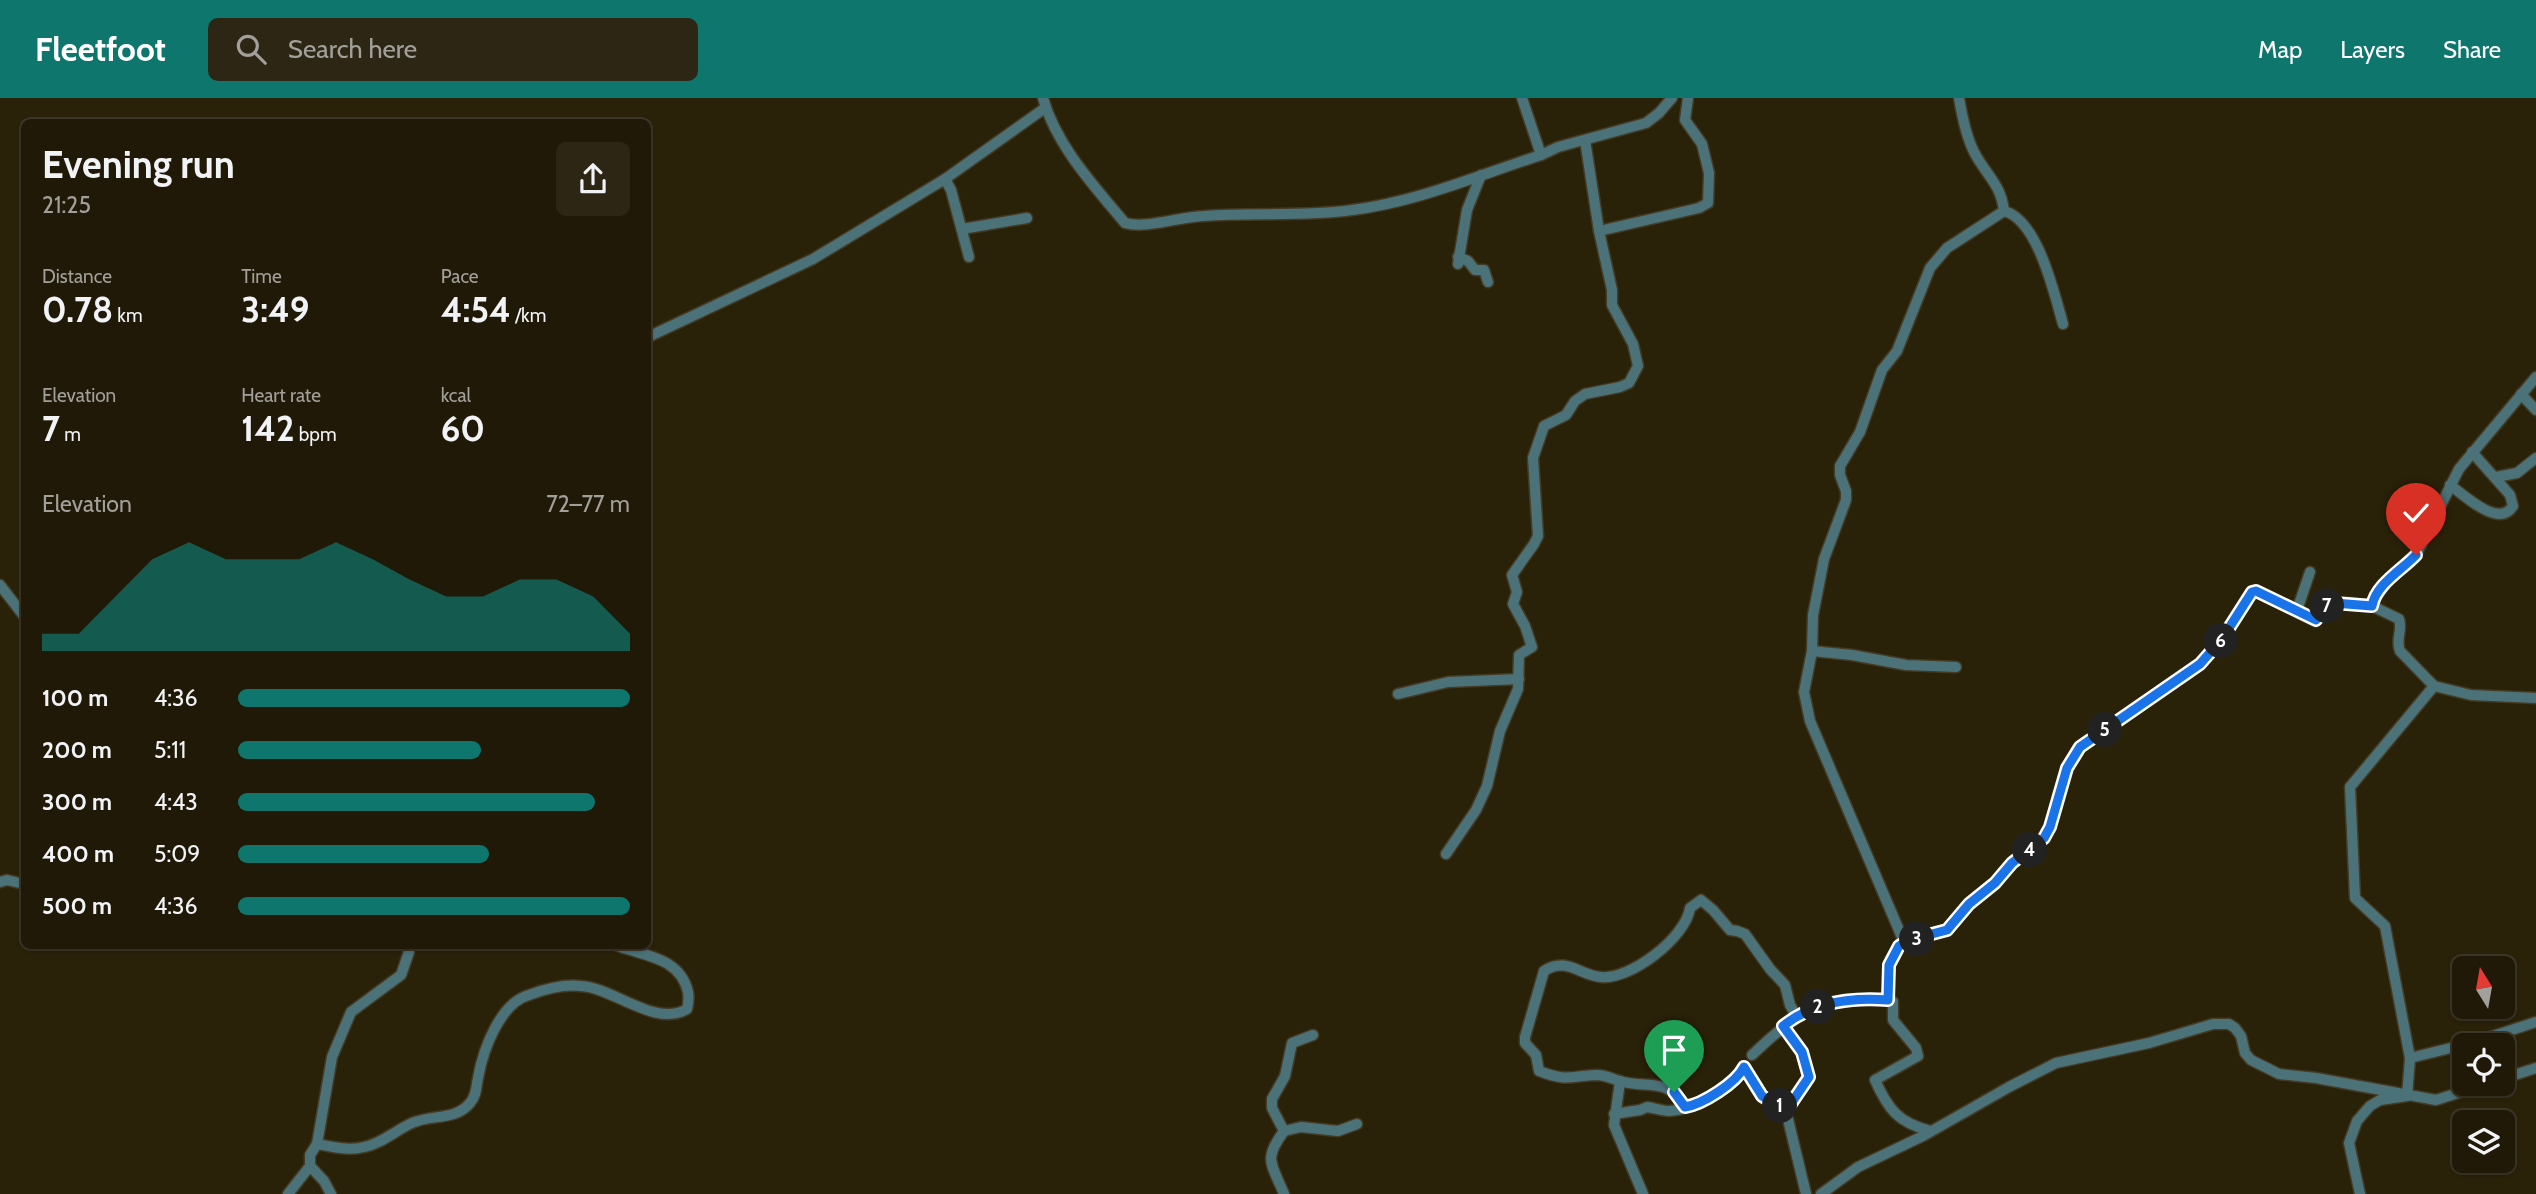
<!DOCTYPE html>
<html lang="en">
<head>
<meta charset="utf-8">
<style>
  :root { --surface:#201907; --page:#2d2615; --text:#f1f3f6; --muted:#a2a09b; --line:#3d3828; --accent:#0f766e }
  body { margin:0; font-family:Cabin,sans-serif; background:var(--page); color:var(--text); height:100vh; display:flex; flex-direction:column; font-size:26px; white-space:nowrap }
  * { box-sizing:border-box; margin:0 }
  p { font-size:23px; color:var(--muted) }
  .icon { flex:none; width:38px; height:38px; fill:none; stroke:currentColor; stroke-width:2; stroke-linecap:round; stroke-linejoin:round }
  .map { position:relative; flex:1; overflow:hidden }
  .side { position:absolute; left:21px; top:21px; width:630px; height:830px; display:flex; flex-direction:column; background:var(--surface); border-radius:10px; box-shadow:0 2px 5px #0004,0 0 0 2px var(--line) }
  .side>* { flex:none }
  .needle { width:46px; rotate:349deg }
  .tools { position:absolute; left:2452px; top:858px; display:grid; gap:14px }
  .tools a { display:grid; place-items:center; width:63px; height:63px; border-radius:10px; background:var(--surface); box-shadow:0 2px 5px #0004,0 0 0 2px var(--line); font-size:35px }
  .pin { position:absolute; display:grid; place-items:center; width:60px; height:60px; color:#fff; margin:-72px -30px; border-radius:50% 50% 50% 0; rotate:-45deg; box-shadow:0 0 7px #0007 }
  .pin .icon { rotate:45deg }
  .km { position:absolute; width:35px; height:35px; margin:-18px; border-radius:50%; background:#222; color:#fff; font-size:19px; line-height:35px; text-align:center }
  .round { display:grid; place-items:center; flex:none; width:74px; height:74px; border-radius:10px; background:var(--page) }
  .summary { display:flex; align-items:center; justify-content:space-between; height:119px; padding:0 21px }
  h1 { font-size:38px; font-weight:800; line-height:52px }
  .figures { display:grid; grid-template-columns:repeat(3,1fr); gap:10px; height:119px; padding:7px 21px }
  .figures div { display:grid; align-content:center }
  .figures b { font-size:35px; font-weight:800 }
  .figures small { font-size:19px; font-weight:400 }
  .figures p { font-size:19px }
  .chart { height:196px; padding:14px 21px }
  .chart p { display:flex; justify-content:space-between }
  .chart svg { width:100%; height:126px; margin-top:7px; fill:var(--accent); opacity:.7 }
  ul { padding:0 21px; list-style:none; font-size:23px }
  li { display:grid; grid-template-columns:112px 84px 1fr; align-items:center; height:52px }
  li i { height:18px; border-radius:9px; background:var(--accent) }
  header { display:flex; align-items:center; gap:42px; box-sizing:border-box; height:98px; padding:0 35px; background:var(--accent); color:#fff }
  header strong { font-size:33px }
  nav { display:flex; gap:38px; margin-inline-start:auto; font-size:24px }
  .search { width:490px; height:63px; background:var(--page); display:flex; align-items:center; gap:18px; box-sizing:border-box; padding:0 24px; border-radius:10px; color:var(--muted); font-size:26px }
  .map>svg:first-child { display:block }
  .lines { fill:none; stroke-linecap:round; stroke-linejoin:round }
  .minor-casing { stroke:#443b25; stroke-width:13 }
  .minor { stroke:#4b7279; stroke-width:10 }
  .route-casing { stroke:#fff; stroke-width:14 }
  .route { stroke:#1a73e8; stroke-width:9 }
</style>
</head>
<body>
<header>
<strong>Fleetfoot</strong>
<div class="search"><svg class="icon" aria-label="search" viewBox="0 0 24 24"><circle cx="10" cy="10" r="6"/><path d="M15 15l6 6"/></svg>Search here</div>
<nav><a>Map</a><a>Layers</a><a>Share</a></nav>
</header>
<div class="map">
<svg width="2536" height="1096" viewBox="0 0 2536 1096">
  <rect width="100%" height="100%" fill="#2a2109"/>
  <g class="lines">
    <g class="minor-casing">
      <g id="minor">
        <path d="M1043,0c13,47 51,88 82,125 21,6 54,-6 78,-7 49,-4 100,1 149,-6 65,-8 127,-35 189,-55l17,-8 88,-24 13,-10 13,-15"/>
        <polyline points="1522,0 1541,57"/>
        <polyline points="945,81 951,92 969,159"/>
        <path d="M2004,113c34,9 50,82 59,113"/>
        <polyline points="962,131 1027,120"/>
        <polyline points="1599,133 1699,110 1708,105 1709,75 1702,46 1685,22 1688,0"/>
        <polyline points="1458,159 1468,163 1475,172 1484,172 1488,184"/>
        <polyline points="1458,166 1467,112 1481,77"/>
        <polyline points="648,239 813,161 945,81 1045,10"/>
        <polyline points="2521,296 2536,312"/>
        <polyline points="2496,379 2517,375 2536,360"/>
        <path d="M2450,387c14,10 49,44 63,21l-3,-11 -38,-43"/>
        <polyline points="0,487 24,518"/>
        <polyline points="2297,512 2310,474"/>
        <polyline points="1812,553 1852,557 1906,567 1956,569"/>
        <polyline points="2434,588 2471,597 2536,600"/>
        <polyline points="1398,596 1448,584 1519,581"/>
        <polyline points="1446,756 1476,712 1487,688 1500,633 1518,591 1519,557 1532,549 1525,528 1513,506 1517,494 1512,477 1534,446 1538,438 1533,360 1544,328 1566,317 1575,303 1585,296 1620,289 1629,285 1638,268 1633,246 1612,207 1612,192 1599,133 1585,42"/>
        <polyline points="0,784 7,782 24,786"/>
        <path d="M1904,844l-94,-221 -6,-29 8,-41 1,-36 11,-56 22,-59v-9l-6,-16v-9l20,-34 22,-62 15,-19 33,-83 17,-20 57,-37c-3,-27 -18,-36 -30,-59 -8,-16 -12,-36 -15,-54"/>
        <path d="M1888,902l5,2v18l23,28 2,8 -43,24c13,29 23,43 56,51"/>
        <polyline points="1783,928 1802,954 1809,979 1786,1013"/>
        <polyline points="1313,937 1292,945 1285,978 1272,1001 1272,1010 1284,1033 1301,1029 1338,1033 1357,1026"/>
        <path d="M1752,957c45,-43 71,-60 136,-55l1,-35 10,-19 10,-6 38,-10 22,-26 26,-21 17,-19 32,-26 6,-11 17,-59 12,-21 121,-83 22,-24 30,-48 4,-1 57,29c6,-3 7,-8 12,-12 12,-10 33,-4 47,-2"/>
        <polyline points="2410,960 2475,944 2536,924"/>
        <polyline points="1744,969 1762,998 1786,1013 1806,1096"/>
        <polyline points="2502,981 2536,970"/>
        <polyline points="1620,983 1614,1027 1643,1096"/>
        <path d="M1685,1008c-18,-28 -34,-18 -62,-24 -9,-2 -16,-7 -26,-7 -28,1 -29,7 -58,-4l-3,-16 -11,-12v-6l19,-66c22,-15 37,5 57,6 30,3 85,-40 89,-69l11,-8 12,10 17,20 7,1 8,3 25,35 15,16 5,20 7,12"/>
        <path d="M1614,1016l26,-4 7,-3c8,1 15,4 22,4 23,-1 65,-24 75,-44"/>
        <polyline points="317,1046 332,959 351,914 401,877 409,854 407,847"/>
        <polyline points="288,1096 310,1068"/>
        <path d="M331,1096l-7,-13 -14,-15v-11l7,-11c15,3 32,7 47,3 17,-3 32,-17 48,-24 20,-9 43,-2 58,-20 7,-8 6,-16 8,-25 5,-28 22,-75 51,-83 16,-6 35,-11 52,-9 33,2 75,42 106,23 2,-7 2,-10 1,-17 -8,-35 -44,-36 -73,-47"/>
        <path d="M1284,1096c-13,-32 -21,-34 0,-63"/>
        <polyline points="1821,1096 1858,1069 1923,1038 2009,989 2056,965 2149,945 2213,926 2229,926 2235,930 2241,938 2245,955 2251,962 2279,976 2316,980 2436,1002 2489,985"/>
        <path d="M2360,1096l-11,-51 8,-22 13,-15 10,-6 27,-4 3,-38 -25,-132 -30,-28 -5,-111 84,-101 -34,-35c-5,-11 3,-21 -1,-32l-27,-13 3,-10 14,-17 27,-24 43,-86 77,-92"/>
      </g>
    </g>
    <use href="#minor" class="minor"/>
  </g>
  <g class="lines">
    <g class="route-casing">
      <path id="route" d="M1674,994l11,15c18,-3 51,-24 59,-40l18,29 24,15 23,-34 -7,-25 -19,-26c30,-24 67,-29 105,-26l1,-35 10,-19 10,-6 38,-10 22,-26 26,-21 17,-20 32,-25 6,-11 17,-59 13,-21 120,-83 22,-25 30,-47 4,-1 60,29 12,-15 6,-2 38,3c4,-22 30,-36 44,-51"/>
    </g>
    <use href="#route" class="route"/>
  </g>
</svg>
<div class="tools">
<a><svg class="needle" viewBox="-14 -14 28 28"><path d="M0-13l5 13h-10z" fill="#e53935"/><path d="M0 13l5-13h-10z" fill="#a2a09b"/></svg></a>
<a><svg class="icon" aria-label="locate" viewBox="0 0 24 24"><circle cx="12" cy="12" r="6"/><path d="M12 2v4M12 18v4M2 12h4M18 12h4"/></svg></a>
<a><svg class="icon" aria-label="layers" viewBox="0 0 24 24"><path d="M12 4l9 5-9 5-9-5zM3 14l9 5 9-5"/></svg></a>
</div>
<div class="pin" style="left:1674px;top:994px;background:#1e9e55"><svg class="icon" aria-label="arrive" viewBox="0 0 24 24"><path d="M6 21V4h12l-3 4 3 4H6"/></svg></div>
<div class="pin" style="left:2416px;top:457px;background:#d93025"><svg class="icon" aria-label="check" viewBox="0 0 24 24"><path d="M5 12l5 5 9-10"/></svg></div>
<b class="km" style="left:1780px;top:1008px">1</b>
<b class="km" style="left:1818px;top:909px">2</b>
<b class="km" style="left:1917px;top:841px">3</b>
<b class="km" style="left:2030px;top:752px">4</b>
<b class="km" style="left:2105px;top:632px">5</b>
<b class="km" style="left:2221px;top:543px">6</b>
<b class="km" style="left:2327px;top:508px">7</b>
<section class="side">
<div class="summary"><div><h1>Evening run</h1><p>21:25</p></div><a class="round"><svg class="icon" aria-label="share" viewBox="0 0 24 24"><path d="M12 15V3M7 8l5-5 5 5M5 13v7h14v-7"/></svg></a></div>
<div class="figures">
<div><p>Distance</p><b>0.78<small> km</small></b></div>
<div><p>Time</p><b>3:49</b></div>
<div><p>Pace</p><b>4:54<small> /km</small></b></div>
</div>
<div class="figures">
<div><p>Elevation</p><b>7<small> m</small></b></div>
<div><p>Heart rate</p><b>142<small> bpm</small></b></div>
<div><p>kcal</p><b>60</b></div>
</div>
<div class="chart"><p><span>Elevation</span>72–77 m</p>
<svg viewBox="0 0 160 44" preserveAspectRatio="none"><path d="M0 44V38L10 38L20 25L30 12L40 6L50 12L60 12L70 12L80 6L90 12L100 19L110 25L120 25L130 19L140 19L150 25L160 38V44z"/></svg>
</div>
<ul>
<li><b>100 m</b>4:36<i style="width:100%"></i></li>
<li><b>200 m</b>5:11<i style="width:62%"></i></li>
<li><b>300 m</b>4:43<i style="width:91%"></i></li>
<li><b>400 m</b>5:09<i style="width:64%"></i></li>
<li><b>500 m</b>4:36<i style="width:100%"></i></li>
</ul>
</section>
</div>
</body>
</html>
